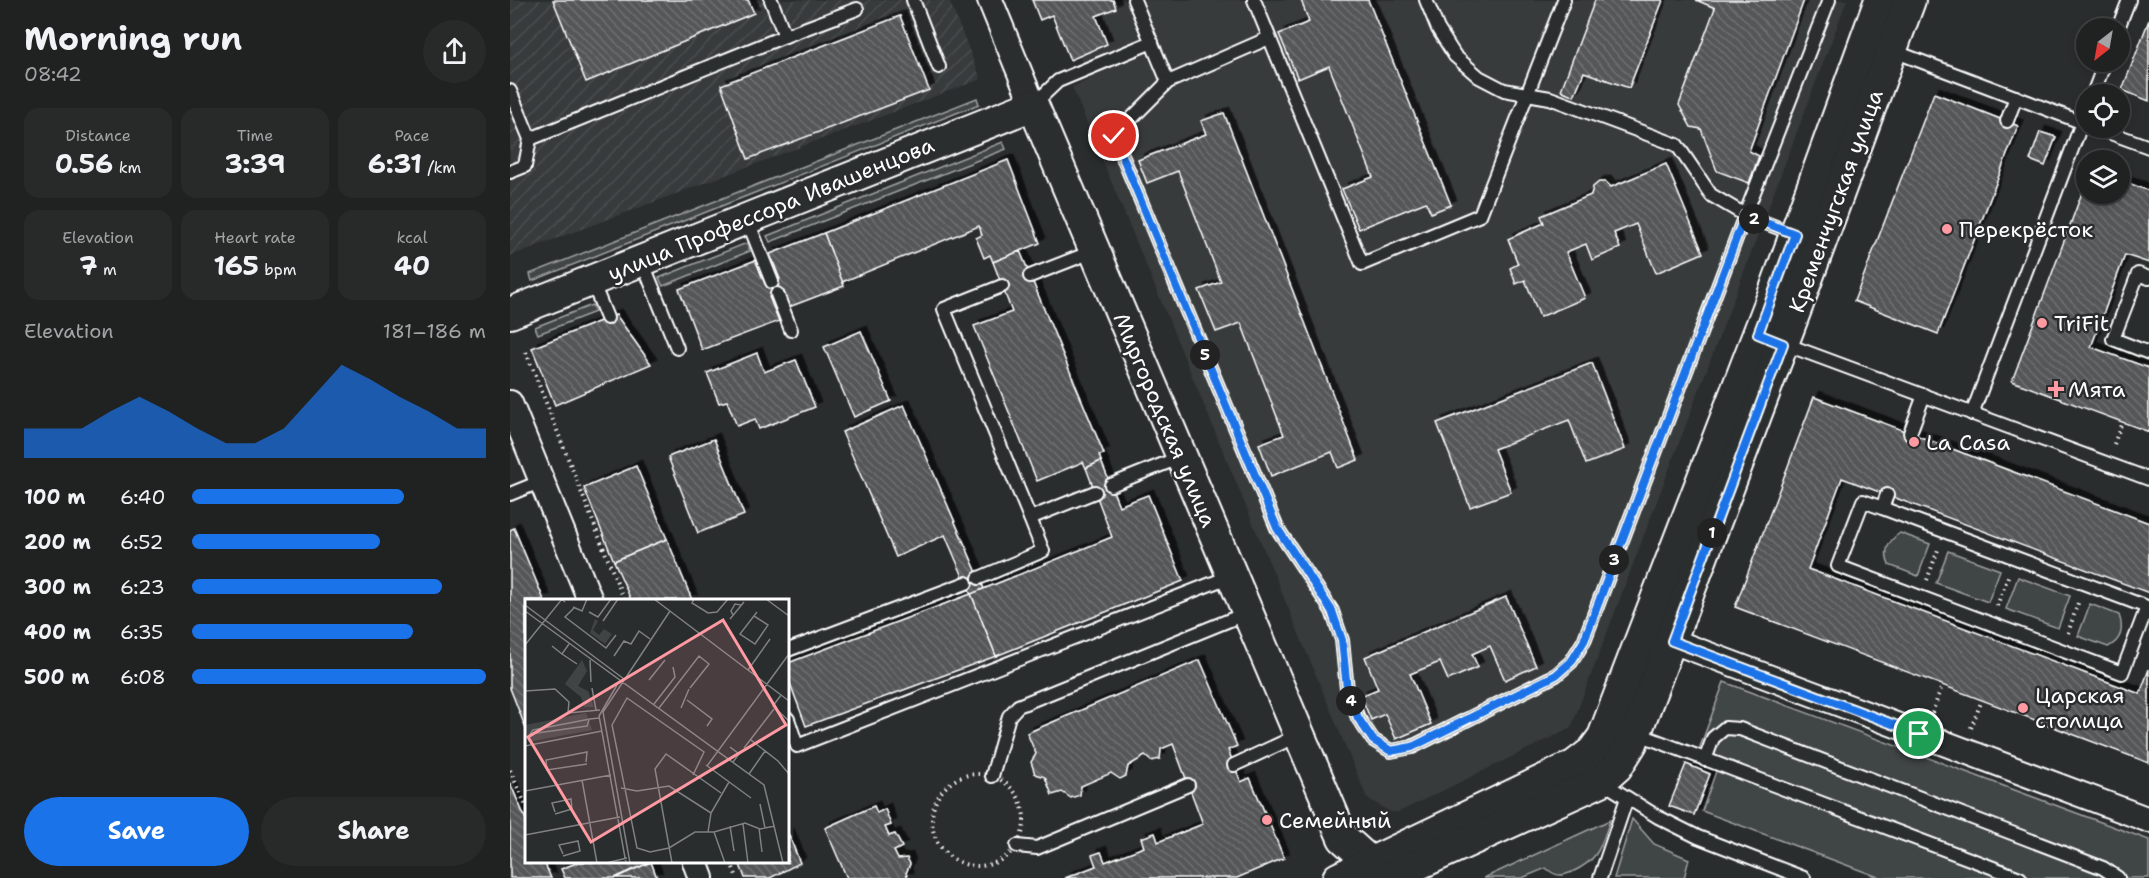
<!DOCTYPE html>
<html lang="en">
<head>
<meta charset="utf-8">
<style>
  :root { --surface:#202222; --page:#282a2a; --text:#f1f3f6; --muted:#a2a4a5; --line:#3d3f40; --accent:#1a73e8 }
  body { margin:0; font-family:"Shantell Sans",sans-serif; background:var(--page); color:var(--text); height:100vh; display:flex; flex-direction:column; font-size:22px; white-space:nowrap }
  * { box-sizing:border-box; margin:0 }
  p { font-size:20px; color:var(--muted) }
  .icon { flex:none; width:33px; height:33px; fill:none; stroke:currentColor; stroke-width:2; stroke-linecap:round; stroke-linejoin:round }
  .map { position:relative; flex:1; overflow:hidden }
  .side { display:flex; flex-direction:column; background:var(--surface); width:510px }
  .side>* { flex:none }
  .needle { width:39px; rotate:211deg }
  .tools { position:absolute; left:1566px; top:18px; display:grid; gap:12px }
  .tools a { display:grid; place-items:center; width:54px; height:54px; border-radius:50%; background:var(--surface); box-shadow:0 3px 9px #0003,0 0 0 2px var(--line); font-size:30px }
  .pin { position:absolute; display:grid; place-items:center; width:51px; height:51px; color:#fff; margin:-26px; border:3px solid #fff; border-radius:50%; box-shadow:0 2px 6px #0007 }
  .km { position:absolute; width:30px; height:30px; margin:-15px; border-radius:50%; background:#222; color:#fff; font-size:16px; line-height:30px; text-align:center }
  .round { display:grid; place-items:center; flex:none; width:63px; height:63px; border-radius:32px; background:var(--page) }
  .head { display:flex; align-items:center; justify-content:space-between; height:102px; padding:0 24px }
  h1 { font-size:33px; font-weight:700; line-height:45px }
  .metrics { display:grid; grid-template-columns:repeat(3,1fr); gap:9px; height:102px; padding:6px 24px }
  .metrics div { display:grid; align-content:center; border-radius:15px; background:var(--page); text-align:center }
  .metrics b { font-size:26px; font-weight:700 }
  .metrics small { font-size:16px; font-weight:400 }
  .metrics p { font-size:16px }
  .chart { height:168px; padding:12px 24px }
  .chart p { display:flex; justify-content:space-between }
  .chart svg { width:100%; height:108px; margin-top:6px; fill:var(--accent); opacity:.7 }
  .cta { display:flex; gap:12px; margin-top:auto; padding:12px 24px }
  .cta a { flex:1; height:69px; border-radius:36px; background:var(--accent); color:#fff; font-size:24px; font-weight:700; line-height:69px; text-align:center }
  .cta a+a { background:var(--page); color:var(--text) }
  ul { padding:0 24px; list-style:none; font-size:20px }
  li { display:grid; grid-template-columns:96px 72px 1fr; align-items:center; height:45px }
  li i { height:15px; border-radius:8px; background:var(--accent) }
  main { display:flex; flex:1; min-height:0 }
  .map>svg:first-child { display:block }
  .built { fill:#373a3b }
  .industrial { fill:url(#industrial-furrows) }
  .green { fill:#414445; stroke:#a0a2a2; stroke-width:1.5 }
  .building { fill:url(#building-back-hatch); stroke:#fff; stroke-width:1.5; filter:url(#shadow) }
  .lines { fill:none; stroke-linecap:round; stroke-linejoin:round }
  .service-casing { stroke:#fff; stroke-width:16 }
  .minor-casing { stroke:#fff; stroke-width:28 }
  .tertiary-casing { stroke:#fff; stroke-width:34 }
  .path { stroke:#fff; stroke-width:4; stroke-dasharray:1.5 4.5; stroke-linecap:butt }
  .service { stroke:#2a2d2e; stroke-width:12 }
  .minor { stroke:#2a2d2e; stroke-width:24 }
  .tertiary { stroke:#2a2d2e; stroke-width:30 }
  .route-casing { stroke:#fff; stroke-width:12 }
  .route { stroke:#1a73e8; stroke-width:8 }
  .poi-dot { fill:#ff9aa2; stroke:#2a2d2e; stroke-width:2 }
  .labels { text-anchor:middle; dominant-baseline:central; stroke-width:5; stroke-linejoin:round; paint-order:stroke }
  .street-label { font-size:22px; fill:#fff; stroke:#2a2d2e }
  .poi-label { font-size:22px; fill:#fff; stroke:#2a2d2e; text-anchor:start }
  .inset-road { fill:none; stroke:#7f8182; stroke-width:1.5 }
  .view { fill:#ff9aa2; fill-opacity:0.15; stroke:#ff9aa2; stroke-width:3 }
  .inset-edge { fill:none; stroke:#fff; stroke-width:3 }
</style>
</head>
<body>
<main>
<section class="side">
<div class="head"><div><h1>Morning run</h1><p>08:42</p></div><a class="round"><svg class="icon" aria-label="share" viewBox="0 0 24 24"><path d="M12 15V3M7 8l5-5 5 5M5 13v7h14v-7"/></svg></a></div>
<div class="metrics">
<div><p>Distance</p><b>0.56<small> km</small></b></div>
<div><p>Time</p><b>3:39</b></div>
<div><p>Pace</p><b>6:31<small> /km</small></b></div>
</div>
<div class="metrics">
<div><p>Elevation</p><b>7<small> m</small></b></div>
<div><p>Heart rate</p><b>165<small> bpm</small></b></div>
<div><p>kcal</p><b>40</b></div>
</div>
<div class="chart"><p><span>Elevation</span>181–186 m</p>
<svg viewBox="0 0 160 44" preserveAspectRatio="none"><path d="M0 44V32L10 32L20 32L30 25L40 19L50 25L60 32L70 38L80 38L90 32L100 19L110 6L120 12L130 19L140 25L150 32L160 32V44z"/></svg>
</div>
<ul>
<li><b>100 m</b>6:40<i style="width:72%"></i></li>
<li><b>200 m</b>6:52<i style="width:64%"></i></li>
<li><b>300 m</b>6:23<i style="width:85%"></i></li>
<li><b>400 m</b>6:35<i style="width:75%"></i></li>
<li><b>500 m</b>6:08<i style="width:100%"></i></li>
</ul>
<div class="cta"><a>Save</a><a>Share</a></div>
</section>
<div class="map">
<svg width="1639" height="878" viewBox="0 0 1639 878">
  <defs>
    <pattern id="industrial-furrows" width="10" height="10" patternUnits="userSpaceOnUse" patternTransform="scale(1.5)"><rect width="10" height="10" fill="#373a3b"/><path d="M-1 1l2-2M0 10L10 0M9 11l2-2" fill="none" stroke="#4b4e4f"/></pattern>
    <pattern id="building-back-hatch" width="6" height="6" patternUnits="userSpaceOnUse" patternTransform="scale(1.5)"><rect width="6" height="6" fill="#555758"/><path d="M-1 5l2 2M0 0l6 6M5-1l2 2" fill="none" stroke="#6e7071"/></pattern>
    <filter id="shadow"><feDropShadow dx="5.5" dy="-5.5" stdDeviation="0" flood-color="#0009"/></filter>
  </defs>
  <rect width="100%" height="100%" fill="#2a2d2e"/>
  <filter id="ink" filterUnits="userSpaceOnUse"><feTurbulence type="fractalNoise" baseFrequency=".0167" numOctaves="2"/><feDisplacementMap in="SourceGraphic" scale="12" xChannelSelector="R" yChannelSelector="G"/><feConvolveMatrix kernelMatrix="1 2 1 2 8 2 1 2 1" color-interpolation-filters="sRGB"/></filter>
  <g filter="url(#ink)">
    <polygon class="built" points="522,0 1337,0 1061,728 889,812 880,812 857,798 562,87 579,80 575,69 569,56 560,60 542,16 530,20"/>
    <polygon class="industrial" points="0,0 439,0 471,79 0,256"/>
    <g class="green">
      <polygon points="467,98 469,104 22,281 20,274"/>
      <polygon points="493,142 496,149 260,242 257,236"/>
      <polygon points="237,243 240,251 153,286 149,278"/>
      <polygon points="82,305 85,312 28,334 25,327"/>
      <path d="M1390,533l30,11 -12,32 -29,-11c-6,-14 -1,-24 11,-32z"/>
      <polygon points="1438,551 1490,570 1478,602 1426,583"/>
      <polygon points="1508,577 1560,596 1548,628 1496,609"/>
      <path d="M1580,604l29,11c5,14 3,25 -11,32l-30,-11z"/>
      <polygon points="1214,682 1639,840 1639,878 1371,878 1192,811 1206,771 1184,763"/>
      <polygon points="1122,819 1144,844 1179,859 1174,878 1104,878"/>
      <path d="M1100,820c-9,26 -11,40 -38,52 -12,5 -17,4 -26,-4l-24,10h-38z"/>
    </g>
    <g class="building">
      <polygon points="43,0 238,0 244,13 76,82"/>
      <polygon points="522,0 603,0 606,8 586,16 597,44 560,60 542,15 530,20"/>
      <polygon points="791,0 858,0 941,205 921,213 916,202 849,229 832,189 863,177 819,66 788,79 769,34 799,22"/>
      <polygon points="1085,0 1153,0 1119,88 1074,72 1064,96 1051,90"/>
      <polygon points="1186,0 1294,0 1239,151 1249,156 1239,183 1207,171 1191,129 1181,127 1169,105 1205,8"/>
      <polygon points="390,16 419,90 238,159 211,85"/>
      <polygon points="1639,20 1639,101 1612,90"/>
      <polygon points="1424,93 1508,126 1428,334 1344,301"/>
      <polygon points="714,113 848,460 828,468 822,452 761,476 749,444 774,435 731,323 706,332 689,290 711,282 668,171 637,183 628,160 696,134 691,121"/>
      <polygon points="1530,132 1546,137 1535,166 1520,160"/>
      <polygon points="498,160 530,243 483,262 480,255 474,258 466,238 472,235 469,226 332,282 314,233"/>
      <polygon points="1156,164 1193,253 1146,273 1126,224 1104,233 1110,248 1082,260 1076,244 1056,252 1075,298 1030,317 1015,280 1006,284 1000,268 1008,264 998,239 1034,223 1031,216 1081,195 1083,187 1089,182 1096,182 1101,187"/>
      <polygon points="1610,180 1639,191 1639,263 1615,255 1581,347 1639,368 1639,432 1502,381 1576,182 1576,194 1610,194"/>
      <polygon points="314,233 334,286 279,307 274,292 259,297 269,321 192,350 169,289 246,260 255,284 262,282 270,279 260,254"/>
      <polygon points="510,251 594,454 589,455 591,461 576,468 573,462 527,481 464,326 502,312 483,262"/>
      <polygon points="106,315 141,364 45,405 22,348"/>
      <polygon points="351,331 381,401 344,417 314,347"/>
      <polygon points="247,353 254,372 286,360 305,407 249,429 245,419 227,426 217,401 209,403 197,373"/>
      <polygon points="1082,363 1115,449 1076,464 1059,420 984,449 1001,492 960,507 927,423"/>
      <polygon points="1304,397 1639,523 1639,593 1332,478 1298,569 1630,694 1639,669 1639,763 1225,607"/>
      <polygon points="394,405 474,589 461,595 435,535 386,557 332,432"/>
      <polygon points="204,439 234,515 188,533 158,457"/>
      <polygon points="591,461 609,506 638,495 673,581 486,656 461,594 602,537 576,468"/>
      <polygon points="126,466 157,539 104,561 74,488"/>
      <polygon points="4,528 34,600 16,600 16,729 0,688 0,530"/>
      <polygon points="157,539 182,600 121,600 104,561"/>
      <polygon points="461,594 486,656 296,726 278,678 278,663"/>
      <polygon points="996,597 1026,666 995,680 980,646 962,654 968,667 938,680 930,662 900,674 921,724 886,739 875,714 861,720 851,696 868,689 855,657"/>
      <polygon points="690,660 727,746 718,750 731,782 740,778 774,858 727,878 555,878 586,866 582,855 591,852 595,862 634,847 631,838 645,833 648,842 693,824 663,744 651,749 650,759 641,761 635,756 618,766 616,776 610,779 601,773 571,786 570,795 561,798 552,792 542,795 535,777 525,774 521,762 526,754 517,733"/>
      <polygon points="1176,764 1200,774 1184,815 1159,806"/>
      <polygon points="0,783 16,820 16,862 34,862 41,878 0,878"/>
      <polygon points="364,806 367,813 375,809 381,825 375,827 379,836 385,834 392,847 384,851 388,859 397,858 400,864 396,873 398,878 337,878 315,828"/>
      <polygon points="278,833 290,863 260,878 235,878 229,862 278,862"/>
      <polygon points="69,862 141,862 105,878 55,878 51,869"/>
      <polygon points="141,862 147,878 105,878"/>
    </g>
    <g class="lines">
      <g class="service-casing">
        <g id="service">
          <polyline points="261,0 275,36"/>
          <polyline points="403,0 429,67"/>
          <polyline points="624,0 658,82"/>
          <polyline points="744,0 852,264 970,215 1054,0"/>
          <polyline points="916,0 928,29 945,56 969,77 994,90 1040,98 1167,145 1201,195 1235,215 1284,234"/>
          <polyline points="1608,28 1619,0"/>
          <polyline points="759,38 658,82 604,136 767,528 822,611 832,640 837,689 848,718 863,740 881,751 902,747 1046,675 1061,662 1074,641 1235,215 1319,0"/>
          <polyline points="1381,50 1576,124"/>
          <polyline points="0,91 20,139 15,166 0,172"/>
          <polyline points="1583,94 1595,62"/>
          <polyline points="523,105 548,81 642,42"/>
          <polyline points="1497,121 1506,97"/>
          <polyline points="1587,128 1639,147"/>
          <polyline points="20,139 275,36 347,9"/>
          <polyline points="237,219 262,282"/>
          <polyline points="132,261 167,348"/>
          <polyline points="520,276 584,251"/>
          <polyline points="1639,278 1628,274 1603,339 1639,353"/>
          <polyline points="82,281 97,318"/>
          <polyline points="492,286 434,309 520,518"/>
          <polyline points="267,294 281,330"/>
          <polyline points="1272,343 1639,479"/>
          <polyline points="1462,414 1576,112"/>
          <polyline points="1400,433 1414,395"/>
          <polyline points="601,485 671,457"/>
          <polyline points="0,494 32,481"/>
          <polyline points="1372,508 1353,501 1328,566 1612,673 1637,607 1372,508 1377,495"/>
          <polyline points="469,578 533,551 520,518 585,492"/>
          <polyline points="278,650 456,583"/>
          <polyline points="278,719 287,746 721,576"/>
          <polyline points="1126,733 1510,878"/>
          <polyline points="1195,760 1203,738 1215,728 1230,729 1593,868 1608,878"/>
          <polyline points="724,765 789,735"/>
          <polyline points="482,776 499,716 508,706 737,613"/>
          <polyline points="1092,782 1148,817 1188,837 1294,878"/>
          <polyline points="507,846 527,848 678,785"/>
          <polyline points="1090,878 1117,798"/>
        </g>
      </g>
      <g class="minor-casing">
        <g id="minor">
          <polyline points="480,0 523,105"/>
          <polyline points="0,403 80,600"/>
          <polyline points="1162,641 1639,820"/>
          <polyline points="185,862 191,878"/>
        </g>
      </g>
      <g class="tertiary-casing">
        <g id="tertiary">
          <polyline points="0,313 523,105 833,838 860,862 867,878"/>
          <polyline points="828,878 1065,765 1082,752 1093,737 1263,295 1370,0"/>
          <polyline points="878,878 1091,781 1107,767 1122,743 1288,304 1400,0"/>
        </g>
      </g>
      <g class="path">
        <polyline points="16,352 114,600"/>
        <polyline points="1604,444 1612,422"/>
        <polyline points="1417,580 1429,547"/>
        <polyline points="1487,606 1499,574"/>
        <polyline points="1558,633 1569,600"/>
        <polyline points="1422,713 1432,686"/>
        <polyline points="1461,728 1472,700"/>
        <polyline points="0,770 16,806"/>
        <circle cx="468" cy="820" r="46"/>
        <polyline points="221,862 227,878"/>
      </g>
      <use href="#service" class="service"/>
      <use href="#minor" class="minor"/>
      <use href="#tertiary" class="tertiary"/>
    </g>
  </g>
  <g class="lines" filter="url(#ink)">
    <g class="route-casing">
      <polyline id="route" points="604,136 767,528 822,611 832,640 837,689 848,718 863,740 881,751 902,747 1046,675 1061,662 1074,641 1235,215 1285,234 1248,334 1273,344 1162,641 1409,734"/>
    </g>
    <use href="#route" class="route"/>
  </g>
  <g class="poi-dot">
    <circle cx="1437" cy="229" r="6"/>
    <circle cx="1532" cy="323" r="6"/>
    <path d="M1543 380h6v6h6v6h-6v6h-6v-6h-6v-6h6z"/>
    <circle cx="1404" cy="442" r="6"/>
    <circle cx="1513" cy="708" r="6"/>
    <circle cx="757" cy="820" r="6"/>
  </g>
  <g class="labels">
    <g class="street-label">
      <text transform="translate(1326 201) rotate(-70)">Кременчугская улица</text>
      <text transform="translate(261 209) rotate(-22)">улица Профессора Ивашенцова</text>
      <text transform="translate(655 420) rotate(67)">Миргородская улица</text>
    </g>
    <g class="poi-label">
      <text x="1449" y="229">Перекрёсток</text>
      <text x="1544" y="323">TriFit</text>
      <text x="1558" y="389">Мята</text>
      <text x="1416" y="442">La Casa</text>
      <text x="1525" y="695">Царская<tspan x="1525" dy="25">столица</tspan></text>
      <text x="769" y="820">Семейный</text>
    </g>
  </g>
  <g transform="translate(15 599)">
    <rect width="264" height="264" fill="#2a2d2e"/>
    <path d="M70,20l3,2 -5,9 6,5 5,-6 8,5 -7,10 -15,-11zM57,61l5,11 -9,15 10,5 6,16h-10l-3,-10 -16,-13zM61,114l6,17 -64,12 -3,-17z" fill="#414445"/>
    <path class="inset-road" d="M129,0l135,102M169,0l-2,4 16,10 9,-1 11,-13M241,0l23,17M0,6l99,74M48,8l9,4 5,-12M49,9l-9,9 41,31 10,-13M0,12l239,174 19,78M64,13l9,5 13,-18M208,16l-2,-4 4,-7 6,1M229,17l14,9 -13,19 -15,-10 17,-22M205,20l14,-17M78,22l15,-22M0,46l37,-46 3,3M27,47l10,8 7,-10M37,55l15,10M89,57l10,-15 7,3 8,-13 11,8M65,61l1,22M223,71l22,-31M124,81l16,-20M92,86l-18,31 27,147M67,89l4,22M0,92l30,-2 14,13 -1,11 32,-3M256,96l-8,11 16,15M162,101l25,19 -5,7M129,105l21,-27 -2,-10M134,109l40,-52 10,8 -19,24M156,109l8,-19M64,121l-2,6 -57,8 3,-4 57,-11 9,-1M226,141l27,21 11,13M0,147l77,-15M205,148l9,7 -6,8M219,149l30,-39M61,163l1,-10 -41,8 1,10 40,-6M181,166l45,33M182,167l82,-112M224,175l16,-23M168,176l11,-23 -77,-54 -15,27 25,123 13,4 19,-4 26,-16h19l31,-9 15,6 15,-3M57,181l15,83M96,189l16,3 32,-5 42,27M0,192l86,-16M235,205l5,24M30,213l-3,-9 19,-4 1,10 -17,5M218,225l5,39M205,227l4,25M234,229l3,24M183,233l3,-19 18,-31M189,233l11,31M0,236l95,-18M38,255l-4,-9 19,-4 2,10 -17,5M81,264l21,-5M105,264l-27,-151 67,-101M147,264l-17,-94 11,-15 55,39"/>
    <path class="view" d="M198,21l63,105 -195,117 -63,-105z"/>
    <rect width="264" height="264" class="inset-edge"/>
  </g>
</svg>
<div class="tools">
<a><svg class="needle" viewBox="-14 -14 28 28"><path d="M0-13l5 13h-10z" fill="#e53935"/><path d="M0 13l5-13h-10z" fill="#a2a4a5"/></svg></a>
<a><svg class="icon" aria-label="locate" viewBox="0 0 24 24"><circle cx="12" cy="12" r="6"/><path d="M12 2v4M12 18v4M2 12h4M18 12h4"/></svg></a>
<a><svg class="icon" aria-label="layers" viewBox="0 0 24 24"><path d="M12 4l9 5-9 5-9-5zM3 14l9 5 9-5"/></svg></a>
</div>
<div class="pin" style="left:1409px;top:734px;background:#1e9e55"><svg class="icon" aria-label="arrive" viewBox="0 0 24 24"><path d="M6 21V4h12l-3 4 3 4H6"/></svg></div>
<div class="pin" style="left:604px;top:136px;background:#d93025"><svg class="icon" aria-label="check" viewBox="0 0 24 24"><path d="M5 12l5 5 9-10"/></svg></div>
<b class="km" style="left:1202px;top:533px">1</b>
<b class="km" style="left:1244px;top:219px">2</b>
<b class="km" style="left:1104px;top:560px">3</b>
<b class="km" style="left:841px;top:701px">4</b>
<b class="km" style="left:695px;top:355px">5</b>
</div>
</main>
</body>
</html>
